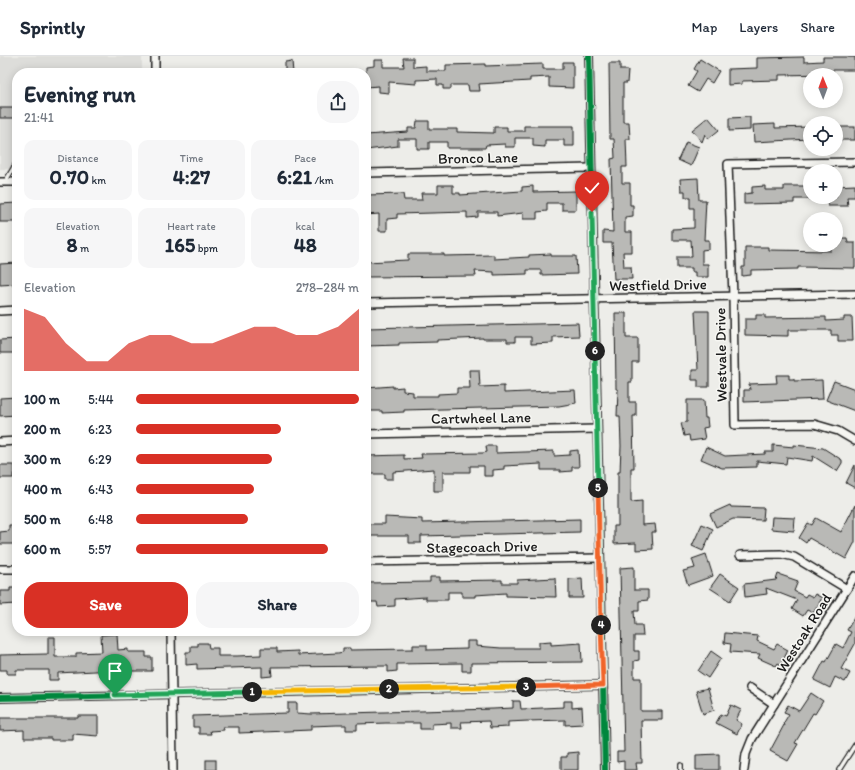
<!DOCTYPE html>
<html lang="en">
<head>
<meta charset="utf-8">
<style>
  :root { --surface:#fff; --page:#f6f6f7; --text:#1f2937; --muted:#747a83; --line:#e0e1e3; --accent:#d93025 }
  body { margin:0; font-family:Itim,sans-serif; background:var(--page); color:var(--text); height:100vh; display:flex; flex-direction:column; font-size:15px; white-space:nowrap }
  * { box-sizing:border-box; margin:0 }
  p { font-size:13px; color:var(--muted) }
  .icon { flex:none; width:22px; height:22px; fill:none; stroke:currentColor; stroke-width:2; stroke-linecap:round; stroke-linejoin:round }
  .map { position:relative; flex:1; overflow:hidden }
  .sheet { position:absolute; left:12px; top:12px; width:359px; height:568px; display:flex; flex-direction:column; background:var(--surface); border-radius:16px; box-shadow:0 2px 10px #0003 }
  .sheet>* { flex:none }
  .needle { width:26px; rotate:359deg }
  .tools { position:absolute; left:803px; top:12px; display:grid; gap:8px }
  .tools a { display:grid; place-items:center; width:40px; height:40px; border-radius:50%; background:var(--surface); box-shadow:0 2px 10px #0003; font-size:20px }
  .pin { position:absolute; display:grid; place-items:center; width:34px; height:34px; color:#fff; margin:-41px -17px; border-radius:50% 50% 50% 0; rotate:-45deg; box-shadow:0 0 4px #0007 }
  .pin .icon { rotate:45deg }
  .km { position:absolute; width:20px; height:20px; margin:-10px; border-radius:50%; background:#222; color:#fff; font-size:11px; line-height:20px; text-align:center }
  .round { display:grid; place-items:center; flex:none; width:42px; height:42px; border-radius:16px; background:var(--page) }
  .overview { display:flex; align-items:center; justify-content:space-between; height:68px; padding:0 12px }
  h1 { font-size:22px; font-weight:700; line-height:30px }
  .stats { display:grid; grid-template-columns:repeat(3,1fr); gap:6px; height:68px; padding:4px 12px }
  .stats div { display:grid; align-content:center; border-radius:10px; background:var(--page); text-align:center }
  .stats b { font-size:20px; font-weight:700 }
  .stats small { font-size:11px; font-weight:400 }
  .stats p { font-size:11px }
  .chart { height:112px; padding:8px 12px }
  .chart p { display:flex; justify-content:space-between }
  .chart svg { width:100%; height:72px; margin-top:4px; fill:var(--accent); opacity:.7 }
  .action { display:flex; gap:8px; margin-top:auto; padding:8px 12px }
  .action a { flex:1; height:46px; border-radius:16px; background:var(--accent); color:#fff; font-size:16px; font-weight:700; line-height:46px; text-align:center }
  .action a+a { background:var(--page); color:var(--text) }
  ul { padding:0 12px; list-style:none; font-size:13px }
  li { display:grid; grid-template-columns:64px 48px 1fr; align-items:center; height:30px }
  li i { height:10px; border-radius:5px; background:var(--accent) }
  header { display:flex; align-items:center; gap:24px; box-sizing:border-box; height:56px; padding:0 20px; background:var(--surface); border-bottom:1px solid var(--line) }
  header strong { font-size:19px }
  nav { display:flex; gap:22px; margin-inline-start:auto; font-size:14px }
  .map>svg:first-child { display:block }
  .built { fill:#ddddda }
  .building { fill:#b9b9b6; stroke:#1c1c1c }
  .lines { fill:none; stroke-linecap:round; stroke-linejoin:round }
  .service-casing { stroke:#1c1c1c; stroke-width:6 }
  .minor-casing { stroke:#1c1c1c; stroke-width:10 }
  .service { stroke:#f6f6f2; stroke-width:3.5 }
  .minor { stroke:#f6f6f2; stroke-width:7 }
  .cycleway-casing { stroke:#f6f6f2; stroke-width:8 }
  .cycleway { stroke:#00873e; stroke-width:6 }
  .split-1-casing { stroke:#fff; stroke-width:8 }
  .split-2-casing { stroke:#fff; stroke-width:8 }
  .split-3-casing { stroke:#fff; stroke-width:8 }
  .split-4-casing { stroke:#fff; stroke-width:8 }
  .split-5-casing { stroke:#fff; stroke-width:8 }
  .split-6-casing { stroke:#fff; stroke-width:8 }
  .split-7-casing { stroke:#fff; stroke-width:8 }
  .split-1 { stroke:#22a559; stroke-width:5 }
  .split-2 { stroke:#f5b400; stroke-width:5 }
  .split-3 { stroke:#f5b400; stroke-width:5 }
  .split-4 { stroke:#f0652b; stroke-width:5 }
  .split-5 { stroke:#f0652b; stroke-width:5 }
  .split-6 { stroke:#22a559; stroke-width:5 }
  .split-7 { stroke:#22a559; stroke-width:5 }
  .labels { text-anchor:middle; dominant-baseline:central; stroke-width:3; stroke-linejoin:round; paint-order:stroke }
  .street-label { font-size:15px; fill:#1c1c1c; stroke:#f6f6f2 }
</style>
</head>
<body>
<header>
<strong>Sprintly</strong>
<nav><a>Map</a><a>Layers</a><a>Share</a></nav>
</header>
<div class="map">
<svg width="855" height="714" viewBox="0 0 855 714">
  <rect width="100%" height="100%" fill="#edede9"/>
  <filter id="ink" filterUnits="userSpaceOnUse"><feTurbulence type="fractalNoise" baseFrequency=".025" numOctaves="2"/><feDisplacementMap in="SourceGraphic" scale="8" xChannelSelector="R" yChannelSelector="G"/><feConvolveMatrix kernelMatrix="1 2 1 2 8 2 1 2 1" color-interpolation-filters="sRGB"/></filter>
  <g filter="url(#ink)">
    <polygon class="built" points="0,0 142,0 142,17 17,17 17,113 0,113"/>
    <g class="building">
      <polygon points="804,1 804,6 823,5 823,1 855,1 855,14 833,14 833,18 779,19 779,24 742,25 742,28 728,29 728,13 757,12 757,2"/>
      <polygon points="403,2 413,2 413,11 426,10 426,15 446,15 446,9 485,8 485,10 543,8 543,13 563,13 563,6 573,6 573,32 549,31 549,21 530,22 530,25 479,28 480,35 469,35 468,29 451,29 451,33 443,33 443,29 437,29 437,23 416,24 416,28 389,26 389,37 379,36 379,30 366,31 366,11 374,10 374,4 383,4 383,11 404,11"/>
      <polygon points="700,3 719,15 712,27 706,23 698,36 688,30 697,15 694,13"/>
      <polygon points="292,5 293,17 285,17 285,6"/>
      <polygon points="609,7 620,7 620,14 628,14 627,27 623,27 623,66 629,66 630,83 626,83 627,111 622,111 622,127 630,127 630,149 633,149 633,160 625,161 625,176 632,176 632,196 623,196 624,211 631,211 632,223 614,223 612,187 603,187 603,175 613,176 611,103 615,102 614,83 610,83"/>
      <rect x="0" y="52" width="17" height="10"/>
      <polygon points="708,61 719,74 708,83 705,78 702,86 692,74"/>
      <polygon points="750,61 750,74 729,75 729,62"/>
      <polygon points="417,65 429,65 429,73 457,73 457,76 494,77 494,71 507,71 507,75 524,75 524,70 574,70 574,90 564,90 564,84 545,84 545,91 533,90 533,82 515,82 515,91 505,91 505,88 486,89 485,92 447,92 447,86 429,86 429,93 417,93 417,83 398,83 398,90 366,94 366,79 408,76 408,72 416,72"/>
      <polygon points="775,68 775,72 810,71 810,83 754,86 753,69"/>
      <rect x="836" y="71" width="19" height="13"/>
      <polygon points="686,86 699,91 691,110 678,104"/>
      <polygon points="698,122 699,144 706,144 704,184 709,184 709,193 702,194 702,208 708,208 708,221 695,221 695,216 692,216 692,212 677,212 677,201 692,201 691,184 672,184 672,173 694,172 694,152 690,152 690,141 685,141 685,135 681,135 680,123"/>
      <polygon points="438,129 453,129 453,137 460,137 460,139 522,135 522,131 533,130 533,136 576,135 576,154 562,154 562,147 547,147 547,155 537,156 537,163 523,163 523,157 497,160 497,156 478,156 478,161 467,162 467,156 397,158 397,162 387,163 387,175 379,175 379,158 366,159 366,139 403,138 404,144 422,144 421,137 438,137"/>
      <polygon points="855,129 855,141 847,141 848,150 828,150 827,141 836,141 836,130"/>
      <polygon points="765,130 765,134 784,134 784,130 810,130 810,143 794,143 794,147 744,148 744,138 752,137 752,131"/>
      <polygon points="17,147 17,166 0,166 0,148"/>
      <polygon points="836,182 847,182 848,187 855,187 855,212 798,211 798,213 751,214 751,219 742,220 742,211 745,211 745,191 768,191 768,194 831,195 831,189 836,189"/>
      <polygon points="408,198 444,198 444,200 494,199 494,203 529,201 529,199 551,198 551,200 576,200 577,218 541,219 541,214 527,214 527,218 494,219 494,216 475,215 476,220 366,221 366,206 408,204"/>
      <polygon points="17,207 17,228 0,229 0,208"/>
      <polygon points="695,255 709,255 709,331 698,331 698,324 692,324 692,314 698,314"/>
      <polygon points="615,257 626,257 626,282 638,282 638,306 632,306 632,326 629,326 629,346 636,346 636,360 633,360 634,412 631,412 631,446 642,445 642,469 655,468 656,476 652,476 653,493 636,494 636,487 614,488 614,470 618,470 618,416 620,416 621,390 620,360 617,360 618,333 616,333"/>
      <polygon points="756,259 765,259 765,262 826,261 826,265 844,264 844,261 852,261 853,285 838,285 838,279 831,279 831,274 788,274 788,280 745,279 745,263 756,263"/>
      <polygon points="578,267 579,280 553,281 553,287 531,288 531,281 515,281 515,286 507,286 507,283 483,283 483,282 437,284 437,286 399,287 399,289 366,290 366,272"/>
      <polygon points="17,283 17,297 0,297 0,284"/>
      <polygon points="469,314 479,314 480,331 504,330 504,337 575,334 576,347 559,350 404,354 404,356 382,357 382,355 366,355 366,332 393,330 393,332 403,331 403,335 413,336 413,340 438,340 438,338 457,337 457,332 470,332"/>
      <polygon points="776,319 789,319 789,323 794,323 794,325 822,324 823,343 744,346 744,334 750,334 749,328 777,327"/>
      <polygon points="834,325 855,333 855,355 826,344"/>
      <polygon points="17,341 17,359 0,360 0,342"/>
      <polygon points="687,344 704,344 705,362 707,362 708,371 703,372 705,383 690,385 689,379 684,380 681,367 687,366"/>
      <polygon points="773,389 794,391 794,389 823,392 842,404 842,407 837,415 813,400 812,405 787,401 786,408 757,405 757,411 722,412 701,403 706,391 725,400 765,398 765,396 773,396"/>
      <polygon points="486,390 496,390 496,397 554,395 554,400 570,399 570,395 578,394 579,411 572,411 572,415 560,416 560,414 541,414 541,408 504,410 504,413 493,414 493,420 484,420 484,410 470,410 470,416 443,416 443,435 434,435 434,413 393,416 393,423 385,423 385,418 366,418 366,400 404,399 404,403 422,402 421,398 483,397 487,396"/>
      <rect x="0" y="409" width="13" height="13"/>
      <polygon points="855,409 855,432 846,427"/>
      <polygon points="730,449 731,451 764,452 763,464 733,463 716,471 710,458"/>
      <polygon points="855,449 855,486 846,503 809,482 806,487 799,482 808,467 812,469 816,462 841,476"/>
      <polygon points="385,461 422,463 422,467 580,463 580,476 421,480 421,487 409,487 409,480 366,480 366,468 385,468"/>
      <polygon points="772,461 795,462 794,475 771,473"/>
      <polygon points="702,468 713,473 703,495 692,490"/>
      <polygon points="9,469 17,469 17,488 0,488 0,476 9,475"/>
      <polygon points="706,498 713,520 688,529 683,515 695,512 692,503"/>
      <polygon points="634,511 634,534 648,534 648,544 639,545 639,555 634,555 635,569 642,569 643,580 634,580 634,595 639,595 639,604 634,605 634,622 641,622 641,655 662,655 662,664 641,664 642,707 636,707 637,714 624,714 624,705 617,706 617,696 624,696 620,512"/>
      <polygon points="720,518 739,531 730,545 710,532"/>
      <polygon points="778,518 798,525 794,535 805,541 807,538 813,541 815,538 822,542 813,557 807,554 803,560 792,553 797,544 766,532 767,538 745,541 744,528 776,524"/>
      <polygon points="430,521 440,521 440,525 502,524 502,527 517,527 517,524 555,522 556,541 506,540 506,537 475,539 475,541 462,541 462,536 448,536 448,544 426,544 426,541 395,543 395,550 378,551 377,546 366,546 366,527 430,526"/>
      <polygon points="582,522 583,542 569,542 569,523"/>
      <polygon points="10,532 17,532 17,548 0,549 0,535 10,535"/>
      <polygon points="855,560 855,588 841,613 850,617 845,626 835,621 830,632 814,624 824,605 826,606 836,588 843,592 851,576 847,574"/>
      <polygon points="725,577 758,580 757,585 774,593 777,588 788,594 781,609 778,607 776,610 758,602 760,598 730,596 731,588 724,587"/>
      <polygon points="117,578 118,594 128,593 128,596 146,596 146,601 152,601 152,615 131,615 131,613 58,617 58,624 49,624 49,614 16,614 16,618 7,618 7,614 0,614 0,599 48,598 48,581 55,581 55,601 76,601 76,597 102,596 101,579"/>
      <polygon points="467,585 476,585 476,590 501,592 539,592 539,586 551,585 551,589 581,587 582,606 471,607 471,615 462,615 462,607 397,608 397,615 388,616 388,610 271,611 272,620 262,621 262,611 197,613 197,608 186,609 186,596 191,596 191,590 198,590 198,587 208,587 209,592 218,592 218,600 237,600 261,599 261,592 277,592 277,596 298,595 298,599 338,597 343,596 343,592 350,592 350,594 413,593 413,589 427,589 427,594 467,593"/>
      <polygon points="711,595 721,602 708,622 698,615"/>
      <polygon points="708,632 714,654 703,658 696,635"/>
      <polygon points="811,637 823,645 815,658 813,657 795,687 798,688 788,705 770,695 784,669 783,668 789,658 784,656 788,649 799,655"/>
      <polygon points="513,645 520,645 521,653 564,651 564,645 572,645 572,652 582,651 583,668 565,669 565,664 528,665 508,666 508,671 490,672 489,665 461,666 462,672 451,672 451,667 432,668 432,673 420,673 420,667 386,667 357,668 357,674 346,674 346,669 337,669 311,670 311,674 239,677 239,671 223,671 224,674 210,675 211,678 199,678 199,671 193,671 193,660 288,657 288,647 297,647 297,657 311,658 493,653 513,652"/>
      <polygon points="731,649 741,654 736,664 742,668 737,678 716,667 721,658 726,660"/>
      <polygon points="78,660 98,660 98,680 73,678 73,684 51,684 51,682 24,682 24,674 0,675 0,662 78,662"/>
      <polygon points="578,696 578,714 561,714 561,701 567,701 567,697"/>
      <polygon points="719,698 719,714 696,714 696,699"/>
      <rect x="206" y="704" width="10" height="10"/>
    </g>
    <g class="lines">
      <g class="service-casing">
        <g id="service">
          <polyline points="5,126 17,106"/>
          <polyline points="681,714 681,709"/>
          <polyline points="839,714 855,689"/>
        </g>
      </g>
      <g class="minor-casing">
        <g id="minor">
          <polyline points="155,0 155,17"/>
          <polyline points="589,0 605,714"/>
          <polyline points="855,106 728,108 733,240 735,369 814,368 838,375 855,385"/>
          <polyline points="366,117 591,112"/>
          <polyline points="0,126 17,126"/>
          <polyline points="366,247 855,238"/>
          <polyline points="0,255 17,254"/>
          <polyline points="366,378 597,373"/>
          <polyline points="0,386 17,385"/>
          <polyline points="740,499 781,498 794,501 847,533"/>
          <polyline points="366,506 599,502"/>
          <polyline points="0,513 17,513"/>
          <polyline points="171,575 173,714"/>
          <polyline points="750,632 774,648"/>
          <polyline points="0,642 603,629"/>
          <polyline points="744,714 746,698 752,683 855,520"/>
        </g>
      </g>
      <use href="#service" class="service"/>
      <use href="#minor" class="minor"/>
      <g class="cycleway-casing">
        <g id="cycleway">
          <polyline points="589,0 605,714"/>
          <polyline points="0,642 603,629"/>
        </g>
      </g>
      <use href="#cycleway" class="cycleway"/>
    </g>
  </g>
  <g class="lines" filter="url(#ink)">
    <g class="split-1-casing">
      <polyline id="split-1" points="115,639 252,636"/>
    </g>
    <g class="split-2-casing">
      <polyline id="split-2" points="252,636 389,633"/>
    </g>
    <g class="split-3-casing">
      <polyline id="split-3" points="389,633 526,631"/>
    </g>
    <g class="split-4-casing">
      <polyline id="split-4" points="526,631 603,629 601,569"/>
    </g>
    <g class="split-5-casing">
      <polyline id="split-5" points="598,432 601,569"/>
    </g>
    <g class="split-6-casing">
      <polyline id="split-6" points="595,295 598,432"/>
    </g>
    <g class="split-7-casing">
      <polyline id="split-7" points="592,156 595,295"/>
    </g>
    <use href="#split-1" class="split-1"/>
    <use href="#split-2" class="split-2"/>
    <use href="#split-3" class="split-3"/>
    <use href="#split-4" class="split-4"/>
    <use href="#split-5" class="split-5"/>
    <use href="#split-6" class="split-6"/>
    <use href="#split-7" class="split-7"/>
  </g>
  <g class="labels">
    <g class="street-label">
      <text transform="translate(478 102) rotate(-1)">Bronco Lane</text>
      <text transform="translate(658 229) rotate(-1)">Westfield Drive</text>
      <text transform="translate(721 299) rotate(-91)">Westvale Drive</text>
      <text transform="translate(481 362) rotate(-1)">Cartwheel Lane</text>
      <text transform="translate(482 491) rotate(-1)">Stagecoach Drive</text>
      <text transform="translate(804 577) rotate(-58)">Westoak Road</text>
    </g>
  </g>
</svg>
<div class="tools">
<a><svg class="needle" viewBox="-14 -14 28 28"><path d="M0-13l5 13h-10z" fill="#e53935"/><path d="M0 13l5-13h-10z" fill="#747a83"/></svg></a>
<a><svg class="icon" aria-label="locate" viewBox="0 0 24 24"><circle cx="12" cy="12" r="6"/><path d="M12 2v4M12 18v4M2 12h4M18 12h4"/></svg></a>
<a>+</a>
<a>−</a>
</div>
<div class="pin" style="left:115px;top:639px;background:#1e9e55"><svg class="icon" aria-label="arrive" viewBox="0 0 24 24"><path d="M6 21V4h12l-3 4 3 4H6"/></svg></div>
<div class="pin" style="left:592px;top:156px;background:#d93025"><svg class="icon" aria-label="check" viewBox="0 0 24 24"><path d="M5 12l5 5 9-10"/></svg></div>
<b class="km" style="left:252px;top:636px">1</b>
<b class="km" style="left:389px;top:633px">2</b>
<b class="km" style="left:526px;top:631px">3</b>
<b class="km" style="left:601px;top:569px">4</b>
<b class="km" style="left:598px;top:432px">5</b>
<b class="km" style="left:595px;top:295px">6</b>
<section class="sheet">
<div class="overview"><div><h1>Evening run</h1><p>21:41</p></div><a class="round"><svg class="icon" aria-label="share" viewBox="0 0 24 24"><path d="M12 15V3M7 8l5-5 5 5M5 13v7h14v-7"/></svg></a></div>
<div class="stats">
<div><p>Distance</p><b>0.70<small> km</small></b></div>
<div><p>Time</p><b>4:27</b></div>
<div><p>Pace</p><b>6:21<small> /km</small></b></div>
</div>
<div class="stats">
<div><p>Elevation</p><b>8<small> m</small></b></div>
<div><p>Heart rate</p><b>165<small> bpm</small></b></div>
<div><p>kcal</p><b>48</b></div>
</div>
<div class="chart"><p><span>Elevation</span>278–284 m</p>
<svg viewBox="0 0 160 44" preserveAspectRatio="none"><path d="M0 44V6L10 11L20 27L30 38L40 38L50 27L60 22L70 22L80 27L90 27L100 22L110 17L120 17L130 22L140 22L150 17L160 6V44z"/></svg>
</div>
<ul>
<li><b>100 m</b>5:44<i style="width:100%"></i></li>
<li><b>200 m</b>6:23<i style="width:65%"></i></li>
<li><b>300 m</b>6:29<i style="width:61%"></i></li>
<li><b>400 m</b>6:43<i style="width:53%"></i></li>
<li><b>500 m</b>6:48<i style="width:50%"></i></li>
<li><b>600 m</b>5:57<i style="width:86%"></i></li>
</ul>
<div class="action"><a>Save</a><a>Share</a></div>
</section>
</div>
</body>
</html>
